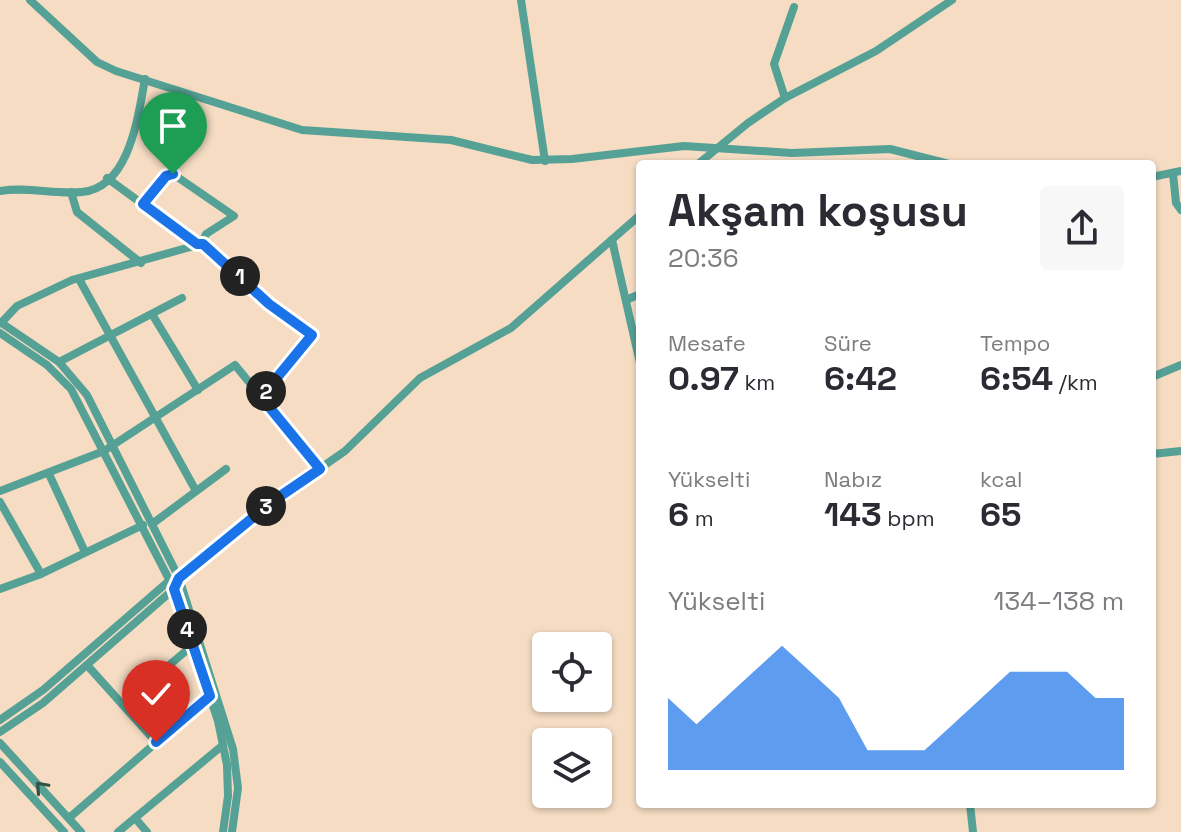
<!DOCTYPE html>
<html lang="tr">
<head>
<meta charset="utf-8">
<style>
  :root { --surface:#fff; --page:#f7f7f7; --text:#2b2b33; --muted:#7c7c81; --accent:#1a73e8 }
  body { margin:0; font-family:"Space Grotesk",sans-serif; background:var(--page); color:var(--text); height:100vh; display:flex; flex-direction:column; font-size:30px; white-space:nowrap }
  * { box-sizing:border-box; margin:0 }
  p { font-size:26px; color:var(--muted) }
  .icon { flex:none; width:44px; height:44px; fill:none; stroke:currentColor; stroke-width:2; stroke-linecap:round; stroke-linejoin:round }
  .map { position:relative; flex:1; overflow:hidden }
  .panel { position:absolute; left:636px; top:160px; width:520px; height:648px; display:flex; flex-direction:column; background:var(--surface); border-radius:8px; box-shadow:0 2px 6px #0004 }
  .panel>* { flex:none }
  .buttons { position:absolute; left:532px; top:632px; display:grid; gap:16px }
  .buttons a { display:grid; place-items:center; width:80px; height:80px; border-radius:8px; background:var(--surface); box-shadow:0 2px 6px #0004; font-size:40px }
  .pin { position:absolute; display:grid; place-items:center; width:68px; height:68px; color:#fff; margin:-82px -34px; border-radius:50% 50% 50% 0; rotate:-45deg; box-shadow:0 0 8px #0007 }
  .pin .icon { rotate:45deg }
  .km { position:absolute; width:40px; height:40px; margin:-20px; border-radius:50%; background:#222; color:#fff; font-size:22px; line-height:40px; text-align:center }
  .round { display:grid; place-items:center; flex:none; width:84px; height:84px; border-radius:8px; background:var(--page) }
  .headline { display:flex; align-items:center; justify-content:space-between; height:136px; padding:0 32px }
  h1 { font-size:44px; font-weight:800; line-height:60px }
  .stats { display:grid; grid-template-columns:repeat(3,1fr); gap:12px; height:136px; padding:8px 32px }
  .stats div { display:grid; align-content:center }
  .stats b { font-size:34px; font-weight:800 }
  .stats small { font-size:22px; font-weight:400 }
  .stats p { font-size:22px }
  .chart { height:224px; padding:16px 32px }
  .chart p { display:flex; justify-content:space-between }
  .chart svg { width:100%; height:144px; margin-top:8px; fill:var(--accent); opacity:.7 }
  .map>svg:first-child { display:block }
  .lines { fill:none; stroke-linecap:round; stroke-linejoin:round }
  .minor { stroke:#55a195; stroke-width:8 }
  .oneway { stroke:#355248 }
  .route-casing { stroke:#fff; stroke-width:16 }
  .route { stroke:#1a73e8; stroke-width:10 }
</style>
</head>
<body>
<div class="map">
<svg width="1181" height="832" viewBox="0 0 1181 832">
  <rect width="100%" height="100%" fill="#f5dcc3"/>
  <g class="lines">
    <g class="minor">
      <polyline points="30,0 97,62 116,71 302,130 451,140 532,160 572,159 684,146 792,153 890,149 949,164"/>
      <polyline points="521,0 545,161"/>
      <polyline points="785,98 774,64 794,7"/>
      <polyline points="698,164 748,123 785,98 876,51 952,0"/>
      <polyline points="1173,174 1176,203 1181,210"/>
      <polyline points="1152,177 1181,171"/>
      <polyline points="107,178 197,244"/>
      <path d="M0,191c28,-5 54,4 82,1 48,-5 56,-76 63,-113"/>
      <polyline points="71,192 77,212 141,263"/>
      <polyline points="143,204 166,176 173,174 234,216 206,234 201,244"/>
      <polyline points="612,240 640,363"/>
      <polyline points="79,279 196,491"/>
      <polyline points="626,300 640,294"/>
      <polyline points="152,314 198,390"/>
      <polyline points="0,322 59,362 87,395 179,578 233,749 238,788 232,832"/>
      <polyline points="1,323 17,306 72,280 201,244 269,304 312,335 261,397"/>
      <polyline points="0,333 47,365 71,389 174,589 218,721 227,765 228,796 223,832"/>
      <polyline points="59,362 182,298"/>
      <polyline points="1152,377 1181,365"/>
      <polyline points="1152,454 1181,451"/>
      <polyline points="49,474 85,552"/>
      <polyline points="0,491 104,451 235,365 320,469"/>
      <polyline points="0,502 41,574"/>
      <polyline points="152,524 226,469"/>
      <polyline points="0,589 41,574 143,525"/>
      <polyline points="87,665 156,742"/>
      <polyline points="123,704 193,645"/>
      <polyline points="0,720 43,690 170,580 179,578 273,501 345,451 420,378 511,328 640,215"/>
      <polyline points="0,732 43,703 175,588"/>
      <polyline points="0,743 81,832"/>
      <polyline points="0,762 64,832"/>
      <polyline points="970,804 973,832"/>
      <polyline points="69,818 210,696"/>
      <polyline points="135,818 147,832"/>
      <polyline points="118,832 223,745"/>
    </g>
  </g>
  <defs><path id="oneway-chevron" d="M-2-3.5L2.5 0L-2 3.5" fill="none" stroke-width="1.6" stroke-linecap="round" stroke-linejoin="round" transform="scale(2)"/></defs>
  <use class="oneway" href="#oneway-chevron" transform="translate(41 787) rotate(-132)"/>
  <g class="lines">
    <g class="route-casing">
      <polyline id="route" points="156,742 210,696 174,589 179,578 273,501 320,469 261,397 312,335 269,304 203,244 197,244 143,204 166,176 173,174"/>
    </g>
    <use href="#route" class="route"/>
  </g>
</svg>
<div class="buttons">
<a><svg class="icon" aria-label="locate" viewBox="0 0 24 24"><circle cx="12" cy="12" r="6"/><path d="M12 2v4M12 18v4M2 12h4M18 12h4"/></svg></a>
<a><svg class="icon" aria-label="layers" viewBox="0 0 24 24"><path d="M12 4l9 5-9 5-9-5zM3 14l9 5 9-5"/></svg></a>
</div>
<div class="pin" style="left:173px;top:174px;background:#1e9e55"><svg class="icon" aria-label="arrive" viewBox="0 0 24 24"><path d="M6 21V4h12l-3 4 3 4H6"/></svg></div>
<div class="pin" style="left:156px;top:742px;background:#d93025"><svg class="icon" aria-label="check" viewBox="0 0 24 24"><path d="M5 12l5 5 9-10"/></svg></div>
<b class="km" style="left:240px;top:276px">1</b>
<b class="km" style="left:266px;top:391px">2</b>
<b class="km" style="left:266px;top:506px">3</b>
<b class="km" style="left:187px;top:629px">4</b>
<section class="panel">
<div class="headline"><div><h1>Akşam koşusu</h1><p>20:36</p></div><a class="round"><svg class="icon" aria-label="share" viewBox="0 0 24 24"><path d="M12 15V3M7 8l5-5 5 5M5 13v7h14v-7"/></svg></a></div>
<div class="stats">
<div><p>Mesafe</p><b>0.97<small> km</small></b></div>
<div><p>Süre</p><b>6:42</b></div>
<div><p>Tempo</p><b>6:54<small> /km</small></b></div>
</div>
<div class="stats">
<div><p>Yükselti</p><b>6<small> m</small></b></div>
<div><p>Nabız</p><b>143<small> bpm</small></b></div>
<div><p>kcal</p><b>65</b></div>
</div>
<div class="chart"><p><span>Yükselti</span>134–138 m</p>
<svg viewBox="0 0 160 44" preserveAspectRatio="none"><path d="M0 44V22L10 30L20 22L30 14L40 6L50 14L60 22L70 38L80 38L90 38L100 30L110 22L120 14L130 14L140 14L150 22L160 22V44z"/></svg>
</div>
</section>
</div>
</body>
</html>
